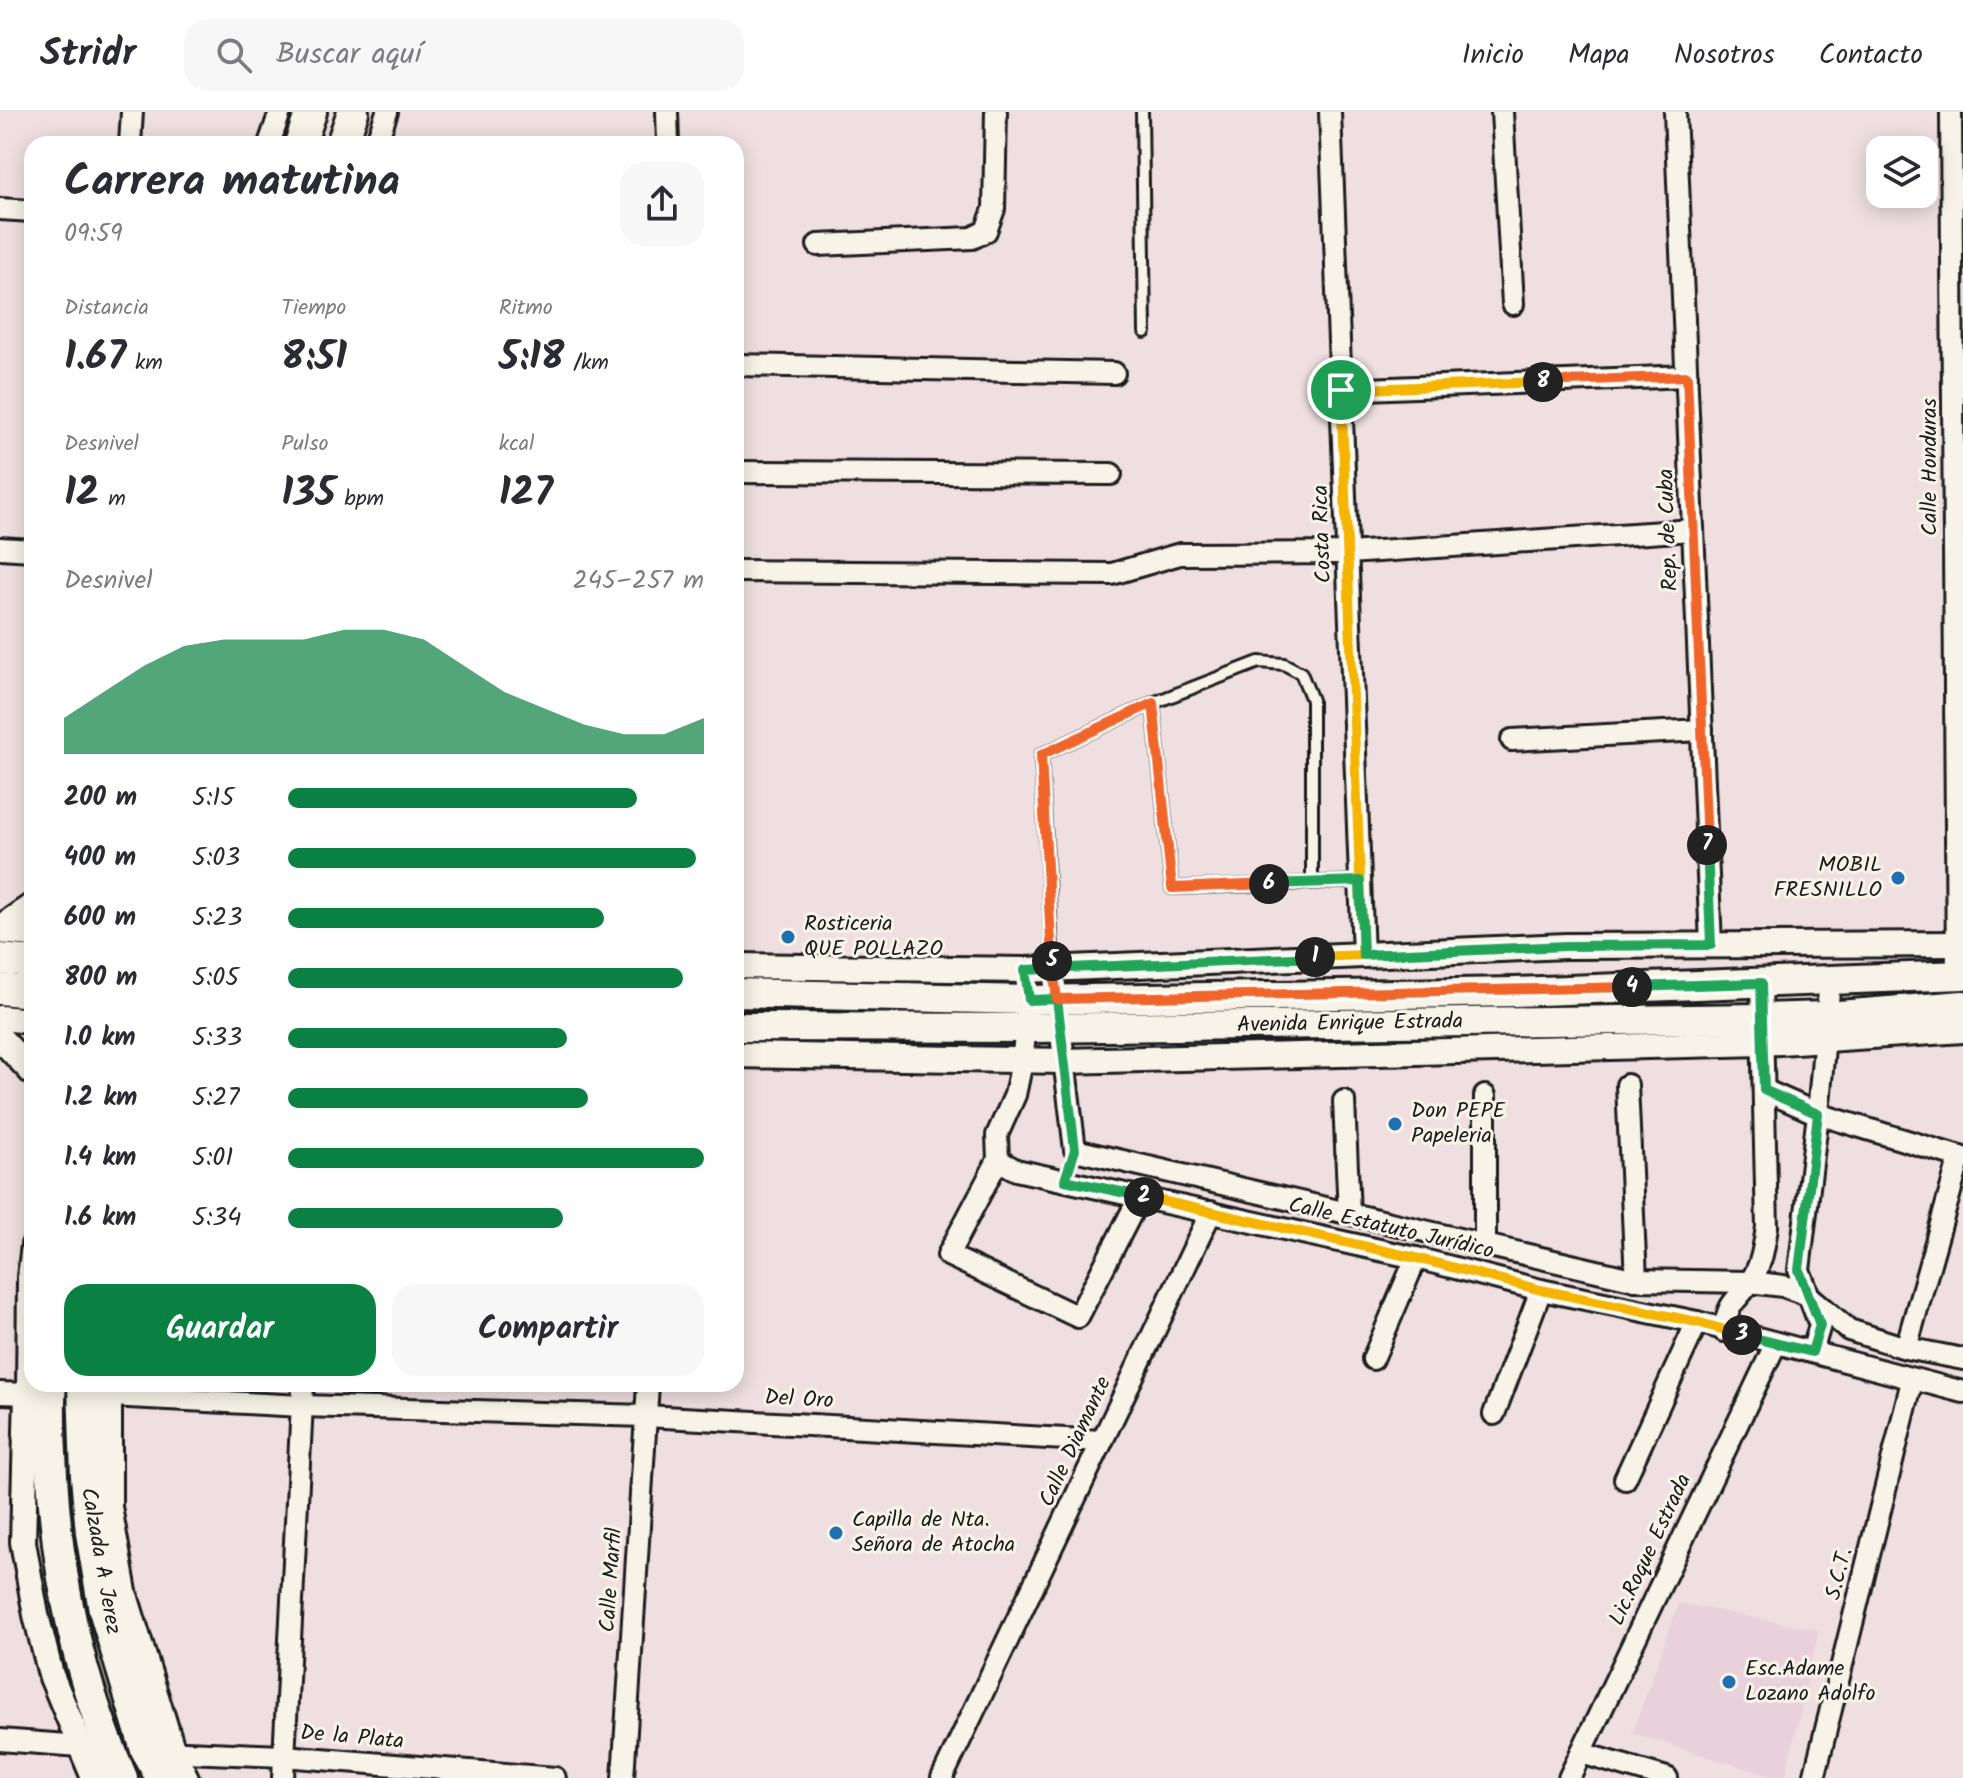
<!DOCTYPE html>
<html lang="es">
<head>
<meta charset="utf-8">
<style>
  :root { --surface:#fff; --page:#f7f7f7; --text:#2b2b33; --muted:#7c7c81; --line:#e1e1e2; --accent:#0b8043 }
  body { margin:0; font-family:Kalam,sans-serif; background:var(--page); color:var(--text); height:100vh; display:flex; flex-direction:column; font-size:30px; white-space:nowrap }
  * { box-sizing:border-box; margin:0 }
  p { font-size:26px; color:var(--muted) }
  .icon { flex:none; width:44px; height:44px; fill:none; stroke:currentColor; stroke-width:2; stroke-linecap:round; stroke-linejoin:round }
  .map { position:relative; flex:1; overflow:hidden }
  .details { position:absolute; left:24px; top:24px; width:720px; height:1256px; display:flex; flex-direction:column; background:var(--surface); border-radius:24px; box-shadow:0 4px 20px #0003 }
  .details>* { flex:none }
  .fabs { position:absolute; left:1866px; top:24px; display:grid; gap:16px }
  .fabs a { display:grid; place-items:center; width:72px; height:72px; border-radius:16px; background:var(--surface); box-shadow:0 4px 20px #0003; font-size:40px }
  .pin { position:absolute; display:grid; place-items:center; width:68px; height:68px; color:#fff; margin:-34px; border:4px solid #fff; border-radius:50%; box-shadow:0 2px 8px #0007 }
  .km { position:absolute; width:40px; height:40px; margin:-20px; border-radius:50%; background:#222; color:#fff; font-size:22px; line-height:40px; text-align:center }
  .round { display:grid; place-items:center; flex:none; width:84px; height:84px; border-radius:24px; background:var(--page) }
  .headline { display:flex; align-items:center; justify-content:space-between; height:136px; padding:0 40px }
  h1 { font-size:44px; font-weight:700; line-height:60px }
  .metrics { display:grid; grid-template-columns:repeat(3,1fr); gap:12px; height:136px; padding:8px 40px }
  .metrics div { display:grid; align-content:center }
  .metrics b { font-size:40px; font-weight:700 }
  .metrics small { font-size:22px; font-weight:400 }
  .metrics p { font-size:22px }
  .chart { height:224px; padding:16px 40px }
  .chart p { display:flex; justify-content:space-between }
  .chart svg { width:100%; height:144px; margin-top:8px; fill:var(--accent); opacity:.7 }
  .cta { display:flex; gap:16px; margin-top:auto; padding:16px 40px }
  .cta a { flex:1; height:92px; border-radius:24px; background:var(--accent); color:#fff; font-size:32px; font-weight:700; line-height:92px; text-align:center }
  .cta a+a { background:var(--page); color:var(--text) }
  ul { padding:0 40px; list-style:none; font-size:26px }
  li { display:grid; grid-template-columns:128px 96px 1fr; align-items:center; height:60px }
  li i { height:20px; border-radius:10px; background:var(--accent) }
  header { display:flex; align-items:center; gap:48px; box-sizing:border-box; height:112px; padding:0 40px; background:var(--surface); border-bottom:2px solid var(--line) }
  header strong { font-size:38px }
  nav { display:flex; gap:44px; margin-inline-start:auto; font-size:28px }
  .search { width:560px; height:72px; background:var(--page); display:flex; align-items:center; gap:20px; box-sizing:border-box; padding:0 28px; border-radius:24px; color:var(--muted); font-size:30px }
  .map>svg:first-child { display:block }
  .built { fill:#e9d1dc }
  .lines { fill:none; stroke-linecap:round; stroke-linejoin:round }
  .service-casing { stroke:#1c1c1c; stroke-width:16 }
  .minor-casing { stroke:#1c1c1c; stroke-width:26 }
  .tertiary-casing { stroke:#1c1c1c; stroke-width:30 }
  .secondary-casing { stroke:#1c1c1c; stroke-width:34 }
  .primary-casing { stroke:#1c1c1c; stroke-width:36 }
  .service { stroke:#f7f3e8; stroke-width:10 }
  .minor { stroke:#f7f3e8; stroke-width:20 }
  .tertiary { stroke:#f7f3e8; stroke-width:24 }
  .secondary { stroke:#f7f3e8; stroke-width:28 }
  .primary { stroke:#f7f3e8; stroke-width:30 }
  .split-1-casing { stroke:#fff; stroke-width:16 }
  .split-2-casing { stroke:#fff; stroke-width:16 }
  .split-3-casing { stroke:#fff; stroke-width:16 }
  .split-4-casing { stroke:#fff; stroke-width:16 }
  .split-5-casing { stroke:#fff; stroke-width:16 }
  .split-6-casing { stroke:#fff; stroke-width:16 }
  .split-7-casing { stroke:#fff; stroke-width:16 }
  .split-8-casing { stroke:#fff; stroke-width:16 }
  .split-9-casing { stroke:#fff; stroke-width:16 }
  .split-1 { stroke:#f5b400; stroke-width:10 }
  .split-2 { stroke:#22a559; stroke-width:10 }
  .split-3 { stroke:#f5b400; stroke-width:10 }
  .split-4 { stroke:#22a559; stroke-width:10 }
  .split-5 { stroke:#f0652b; stroke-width:10 }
  .split-6 { stroke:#f0652b; stroke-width:10 }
  .split-7 { stroke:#22a559; stroke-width:10 }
  .split-8 { stroke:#f0652b; stroke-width:10 }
  .split-9 { stroke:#f5b400; stroke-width:10 }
  .poi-dot { fill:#1f6fb2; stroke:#f7f3e8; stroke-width:3 }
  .labels { text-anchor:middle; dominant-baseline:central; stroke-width:6; stroke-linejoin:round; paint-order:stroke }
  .street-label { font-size:22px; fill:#1c1c1c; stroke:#f7f3e8 }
  .poi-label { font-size:22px; fill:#1c1c1c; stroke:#f7f3e8; text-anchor:start }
</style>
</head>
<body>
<header>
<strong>Stridr</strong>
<div class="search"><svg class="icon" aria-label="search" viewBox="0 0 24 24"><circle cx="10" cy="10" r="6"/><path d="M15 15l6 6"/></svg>Buscar aquí</div>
<nav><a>Inicio</a><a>Mapa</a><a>Nosotros</a><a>Contacto</a></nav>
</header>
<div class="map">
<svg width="1963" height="1666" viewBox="0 0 1963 1666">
  <rect width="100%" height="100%" fill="#efdfe1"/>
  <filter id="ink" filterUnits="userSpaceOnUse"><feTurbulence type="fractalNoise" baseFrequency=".0125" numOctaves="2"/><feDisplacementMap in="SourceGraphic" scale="16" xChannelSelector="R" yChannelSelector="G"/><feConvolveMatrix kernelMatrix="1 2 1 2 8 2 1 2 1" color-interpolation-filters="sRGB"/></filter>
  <g filter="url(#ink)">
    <polygon class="built" points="1679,1491 1819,1518 1785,1666 1777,1666 1632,1621"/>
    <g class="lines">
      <g class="service-casing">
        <g id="service">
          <polyline points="1142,0 1145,220"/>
          <polyline points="1153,591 1172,776 1360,769"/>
          <polyline points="1053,856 1041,643 1153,591 1259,550 1284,552 1301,561 1312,588 1312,771"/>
        </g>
      </g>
      <g class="minor-casing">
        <g id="minor">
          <polyline points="667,0 668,32"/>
          <polyline points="1330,0 1363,843"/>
          <polyline points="1502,0 1513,192"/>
          <polyline points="1675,0 1711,833"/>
          <polyline points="1951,0 1957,863"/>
          <polyline points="130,32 132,0"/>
          <polyline points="269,32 280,0"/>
          <polyline points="376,32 387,0"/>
          <polyline points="0,97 32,99"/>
          <polyline points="818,133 972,126 986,119 994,97 996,0"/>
          <polyline points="736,253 1114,261"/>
          <polyline points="1341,278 1687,264"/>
          <polyline points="736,360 1111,362"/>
          <polyline points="0,436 32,438"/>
          <polyline points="736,459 1112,462 1180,442 1348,441 1693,418"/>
          <polyline points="1512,628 1702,618"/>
          <polyline points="1053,857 1075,1038 1636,1168 1750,1170 1783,1174 1808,1183 1849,1218 1906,1236 1963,1247"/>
          <polyline points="1025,858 1029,888 1022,950 1015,983 997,1023 998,1048 1016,1058 1416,1146 1541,1178 1697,1210 1963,1280"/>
          <polyline points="1627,973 1636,1168"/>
          <polyline points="1764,978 1818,1002 1963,1046"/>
          <polyline points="1485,984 1485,1134"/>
          <polyline points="1344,989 1349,1102"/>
          <polyline points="998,1048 948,1143 1078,1205 1140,1084"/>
          <path d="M1724,1219c5,-32 10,-26 26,-49 12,-17 14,-36 17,-55l-6,-244"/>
          <polyline points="1906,1236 1960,1045"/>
          <polyline points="1812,1240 1820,1213 1799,1158 1818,1002 1830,868"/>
          <polyline points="1373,1247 1416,1146"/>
          <polyline points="110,1272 109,1284 302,1294 646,1304 1102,1329"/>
          <polyline points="0,1281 27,1282 28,1165 32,1133"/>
          <polyline points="1494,1302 1541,1178"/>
          <polyline points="1625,1367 1697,1210"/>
          <polyline points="0,1628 80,1634"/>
          <polyline points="160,1639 284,1644 555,1666"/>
          <polyline points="1581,1641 1667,1666"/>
          <polyline points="283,1666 303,1272"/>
          <polyline points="623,1666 648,1272"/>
          <polyline points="942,1666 1211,1100"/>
          <polyline points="1569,1666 1776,1231"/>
          <polyline points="1814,1666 1912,1269"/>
        </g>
      </g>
      <g class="tertiary-casing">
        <g id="tertiary">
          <polyline points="0,816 32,794"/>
          <polyline points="0,819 32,822"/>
          <polyline points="736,854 1025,858 1566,834 1963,832"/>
          <polyline points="0,906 32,909"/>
          <polyline points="0,926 32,960"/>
          <polyline points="736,943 1064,949 1763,931 1963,918"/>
          <polyline points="27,1282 23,1430 36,1503 51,1563 94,1666"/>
          <polyline points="109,1284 109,1395 124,1480 173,1640 186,1666"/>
        </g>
      </g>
      <g class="secondary-casing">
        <g id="secondary">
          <polyline points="736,881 1029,888 1515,880 1963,863"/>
          <polyline points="736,915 1034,916 1762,906 1827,904 1963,893"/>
        </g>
      </g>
      <g class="primary-casing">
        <g id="primary">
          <polyline points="300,32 311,0"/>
          <polyline points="342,32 353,0"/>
          <polyline points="0,847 32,850"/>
          <polyline points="0,877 32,880"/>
          <path d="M51,1272c-3,30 0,62 1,92 6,107 27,204 70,302"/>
          <polyline points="83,1272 86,1364 91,1421 104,1498 146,1638 161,1666"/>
        </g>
      </g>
      <use href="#service" class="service"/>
      <use href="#minor" class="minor"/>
      <use href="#tertiary" class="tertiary"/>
      <use href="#secondary" class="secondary"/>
      <use href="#primary" class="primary"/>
    </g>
  </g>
  <g class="lines" filter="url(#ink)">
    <g class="split-1-casing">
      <polyline id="split-1" points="1315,845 1363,843 1341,278"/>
    </g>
    <g class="split-2-casing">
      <polyline id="split-2" points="1144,1085 1065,1068 1075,1038 1057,887 1029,888 1025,858 1315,845"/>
    </g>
    <g class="split-3-casing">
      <polyline id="split-3" points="1144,1085 1416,1146 1541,1178 1697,1210 1742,1223"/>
    </g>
    <g class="split-4-casing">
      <polyline id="split-4" points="1632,875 1761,871 1764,978 1818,1002 1799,1158 1820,1213 1812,1240 1742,1223"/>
    </g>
    <g class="split-5-casing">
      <polyline id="split-5" points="1052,849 1057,887 1632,875"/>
    </g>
    <g class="split-6-casing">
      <polyline id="split-6" points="1052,849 1041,643 1153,591 1172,776 1269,772"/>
    </g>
    <g class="split-7-casing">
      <polyline id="split-7" points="1269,772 1360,769 1363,843 1566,834 1711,833 1707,733"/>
    </g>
    <g class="split-8-casing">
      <polyline id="split-8" points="1543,270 1687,264 1707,733"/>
    </g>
    <g class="split-9-casing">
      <polyline id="split-9" points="1341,278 1543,270"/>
    </g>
    <use href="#split-1" class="split-1"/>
    <use href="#split-2" class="split-2"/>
    <use href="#split-3" class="split-3"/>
    <use href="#split-4" class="split-4"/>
    <use href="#split-5" class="split-5"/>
    <use href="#split-6" class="split-6"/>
    <use href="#split-7" class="split-7"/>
    <use href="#split-8" class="split-8"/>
    <use href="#split-9" class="split-9"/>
  </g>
  <g class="poi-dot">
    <circle cx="1898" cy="766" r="8"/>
    <circle cx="788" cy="825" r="8"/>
    <circle cx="1395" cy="1012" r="8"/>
    <circle cx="836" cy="1421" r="8"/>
    <circle cx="1729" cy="1570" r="8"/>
  </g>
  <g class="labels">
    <g class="street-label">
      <text transform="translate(1930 355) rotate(-90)">Calle Honduras</text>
      <text transform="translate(1669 418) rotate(-92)">Rep. de Cuba</text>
      <text transform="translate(1323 422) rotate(-92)">Costa Rica</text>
      <text transform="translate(1350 912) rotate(-1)">Avenida Enrique Estrada</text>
      <text transform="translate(1391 1117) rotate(13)">Calle Estatuto Jurídico</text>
      <text transform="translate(799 1288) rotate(3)">Del Oro</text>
      <text transform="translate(1076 1330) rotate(-65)">Calle Diamante</text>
      <text transform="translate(1651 1438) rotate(-65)">Lic.Roque Estrada</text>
      <text transform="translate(100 1449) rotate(80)">Calzada A Jerez</text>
      <text transform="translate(1840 1462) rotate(-76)">S.C.T.</text>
      <text transform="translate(612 1468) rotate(-86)">Calle Marfil</text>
      <text transform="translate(352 1626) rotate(5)">De la Plata</text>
    </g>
    <g class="poi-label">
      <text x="1882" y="753" text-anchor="end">MOBIL<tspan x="1882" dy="25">FRESNILLO</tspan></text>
      <text x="804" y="812">Rosticeria<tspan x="804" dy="25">QUE POLLAZO</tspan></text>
      <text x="1411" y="999">Don PEPE<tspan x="1411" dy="25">Papeleria</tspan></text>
      <text x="852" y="1408">Capilla de Nta.<tspan x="852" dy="25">Señora de Atocha</tspan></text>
      <text x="1745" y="1557">Esc.Adame<tspan x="1745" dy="25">Lozano Adolfo</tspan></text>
    </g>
  </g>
</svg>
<div class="fabs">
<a><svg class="icon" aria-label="layers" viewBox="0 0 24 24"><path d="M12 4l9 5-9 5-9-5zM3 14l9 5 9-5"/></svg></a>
</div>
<div class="pin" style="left:1341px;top:278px;background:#1e9e55"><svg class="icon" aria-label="arrive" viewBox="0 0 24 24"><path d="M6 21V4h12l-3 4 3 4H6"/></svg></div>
<b class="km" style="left:1315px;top:845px">1</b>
<b class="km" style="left:1144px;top:1085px">2</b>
<b class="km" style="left:1742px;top:1223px">3</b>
<b class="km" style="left:1632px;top:875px">4</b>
<b class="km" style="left:1052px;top:849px">5</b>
<b class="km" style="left:1269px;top:772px">6</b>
<b class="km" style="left:1707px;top:733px">7</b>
<b class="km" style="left:1543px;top:270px">8</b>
<section class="details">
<div class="headline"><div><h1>Carrera matutina</h1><p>09:59</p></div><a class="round"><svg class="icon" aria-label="share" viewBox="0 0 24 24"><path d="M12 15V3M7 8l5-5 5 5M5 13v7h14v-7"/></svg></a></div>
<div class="metrics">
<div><p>Distancia</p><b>1.67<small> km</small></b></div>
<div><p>Tiempo</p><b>8:51</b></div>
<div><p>Ritmo</p><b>5:18<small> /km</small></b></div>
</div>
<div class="metrics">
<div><p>Desnivel</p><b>12<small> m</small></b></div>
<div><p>Pulso</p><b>135<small> bpm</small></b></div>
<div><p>kcal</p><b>127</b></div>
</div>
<div class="chart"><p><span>Desnivel</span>245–257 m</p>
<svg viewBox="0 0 160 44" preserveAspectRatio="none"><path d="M0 44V33L10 25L20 17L30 11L40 9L50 9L60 9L70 6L80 6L90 9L100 17L110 25L120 30L130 35L140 38L150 38L160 33V44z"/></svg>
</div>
<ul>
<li><b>200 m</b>5:15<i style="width:84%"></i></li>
<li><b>400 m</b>5:03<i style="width:98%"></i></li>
<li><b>600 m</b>5:23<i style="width:76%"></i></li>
<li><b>800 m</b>5:05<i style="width:95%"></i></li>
<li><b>1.0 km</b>5:33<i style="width:67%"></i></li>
<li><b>1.2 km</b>5:27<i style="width:72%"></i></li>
<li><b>1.4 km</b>5:01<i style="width:100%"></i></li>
<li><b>1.6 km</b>5:34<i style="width:66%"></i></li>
</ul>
<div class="cta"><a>Guardar</a><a>Compartir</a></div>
</section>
</div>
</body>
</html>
